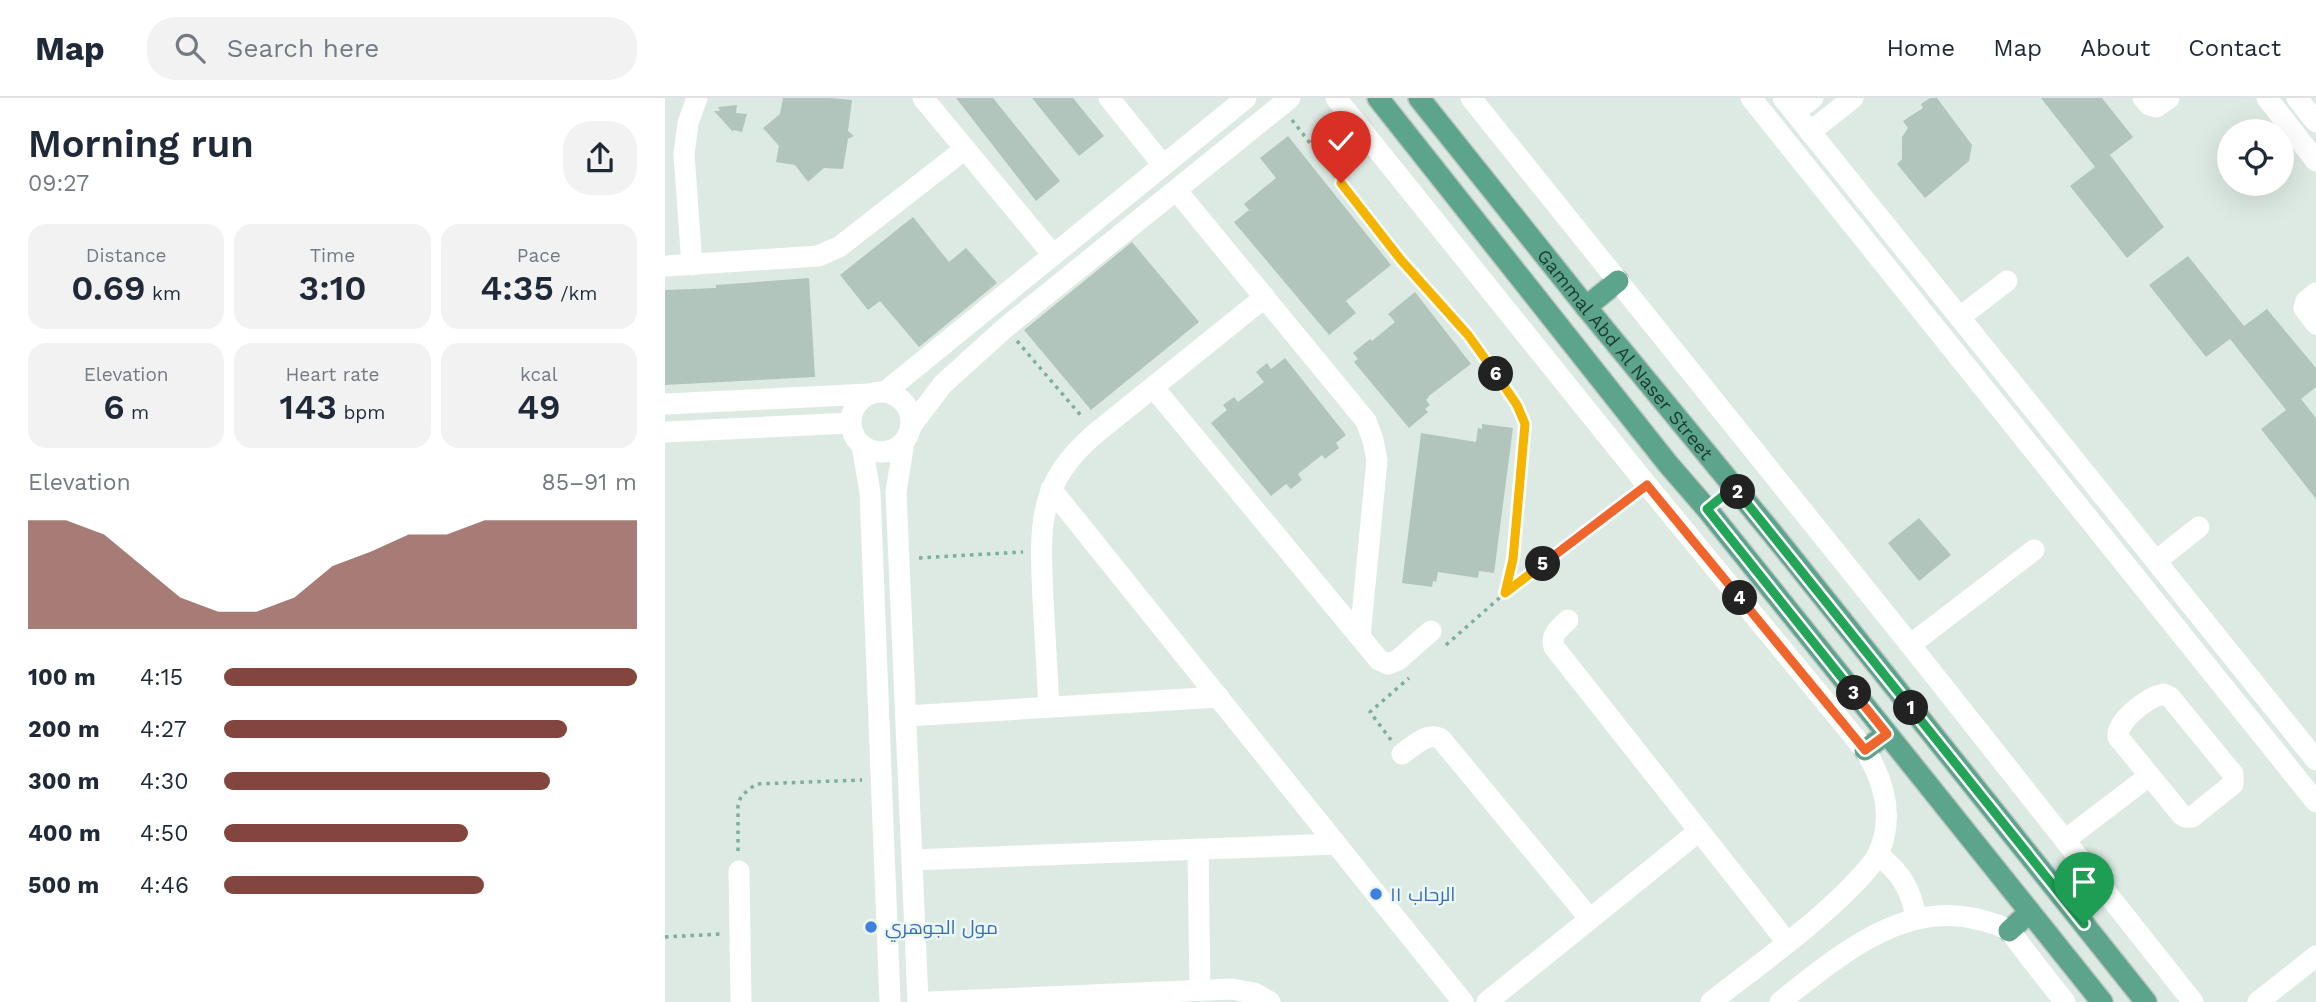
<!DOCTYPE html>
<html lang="en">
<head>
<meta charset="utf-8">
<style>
  :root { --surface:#fff; --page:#f2f2f3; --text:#1f2937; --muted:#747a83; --line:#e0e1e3; --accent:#83463e }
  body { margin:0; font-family:"Work Sans",Cairo,sans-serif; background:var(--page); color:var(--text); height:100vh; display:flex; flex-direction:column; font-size:26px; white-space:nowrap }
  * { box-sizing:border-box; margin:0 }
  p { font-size:23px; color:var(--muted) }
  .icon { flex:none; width:38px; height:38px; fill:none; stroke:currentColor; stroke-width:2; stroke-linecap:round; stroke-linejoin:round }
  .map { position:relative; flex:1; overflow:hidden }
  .side { display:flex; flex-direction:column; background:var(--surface); width:665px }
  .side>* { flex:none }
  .fabs { position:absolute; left:1552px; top:21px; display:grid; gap:14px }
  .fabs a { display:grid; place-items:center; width:77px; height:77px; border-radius:50%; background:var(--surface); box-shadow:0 7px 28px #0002; font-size:35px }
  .pin { position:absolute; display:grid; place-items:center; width:60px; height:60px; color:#fff; margin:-72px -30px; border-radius:50% 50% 50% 0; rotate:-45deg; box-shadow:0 0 7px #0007 }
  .pin .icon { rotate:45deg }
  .km { position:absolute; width:35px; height:35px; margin:-18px; border-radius:50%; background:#222; color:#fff; font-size:19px; line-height:35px; text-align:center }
  .round { display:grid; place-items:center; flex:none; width:74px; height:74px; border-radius:28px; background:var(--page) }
  .headline { display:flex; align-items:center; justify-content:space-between; height:119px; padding:0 28px }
  h1 { font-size:38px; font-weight:600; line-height:52px }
  .metrics { display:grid; grid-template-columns:repeat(3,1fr); gap:10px; height:119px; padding:7px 28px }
  .metrics div { display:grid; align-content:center; border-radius:18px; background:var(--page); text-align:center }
  .metrics b { font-size:35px; font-weight:600 }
  .metrics small { font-size:19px; font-weight:400 }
  .metrics p { font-size:19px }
  .chart { height:196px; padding:14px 28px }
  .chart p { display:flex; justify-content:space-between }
  .chart svg { width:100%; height:126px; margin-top:7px; fill:var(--accent); opacity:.7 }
  ul { padding:0 28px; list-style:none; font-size:23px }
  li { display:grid; grid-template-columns:112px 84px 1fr; align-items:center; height:52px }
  li i { height:18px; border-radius:9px; background:var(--accent) }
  header { display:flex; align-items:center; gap:42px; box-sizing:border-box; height:98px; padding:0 35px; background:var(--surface); border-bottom:2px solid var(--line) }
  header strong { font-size:33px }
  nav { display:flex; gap:38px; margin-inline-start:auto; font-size:24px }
  .search { width:490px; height:63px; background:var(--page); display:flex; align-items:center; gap:18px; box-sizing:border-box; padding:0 24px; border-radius:28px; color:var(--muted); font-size:26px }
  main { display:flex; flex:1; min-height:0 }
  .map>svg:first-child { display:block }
  .building { fill:#b2c5bc }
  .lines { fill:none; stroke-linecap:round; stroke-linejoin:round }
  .major-casing { stroke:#bbc4c1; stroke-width:24 }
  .path { stroke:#7ab19c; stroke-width:3.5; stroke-dasharray:3.5 5; stroke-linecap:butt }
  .minor { stroke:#fff; stroke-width:21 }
  .major { stroke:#5da48d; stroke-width:21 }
  .split-1-casing { stroke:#fff; stroke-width:14 }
  .split-2-casing { stroke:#fff; stroke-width:14 }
  .split-3-casing { stroke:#fff; stroke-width:14 }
  .split-4-casing { stroke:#fff; stroke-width:14 }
  .split-5-casing { stroke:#fff; stroke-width:14 }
  .split-6-casing { stroke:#fff; stroke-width:14 }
  .split-7-casing { stroke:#fff; stroke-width:14 }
  .split-1 { stroke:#22a559; stroke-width:9 }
  .split-2 { stroke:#22a559; stroke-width:9 }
  .split-3 { stroke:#22a559; stroke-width:9 }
  .split-4 { stroke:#f0652b; stroke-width:9 }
  .split-5 { stroke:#f0652b; stroke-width:9 }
  .split-6 { stroke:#f5b400; stroke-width:9 }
  .split-7 { stroke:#f5b400; stroke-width:9 }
  .shop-dot { fill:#3f7fe0; stroke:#edf7f1; stroke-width:2.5 }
  .labels { text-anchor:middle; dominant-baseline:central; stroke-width:5; stroke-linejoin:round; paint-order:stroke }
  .street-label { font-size:19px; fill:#1d3b31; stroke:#edf7f1 }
  .shop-label { font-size:19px; fill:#366cbe; stroke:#edf7f1; text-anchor:start }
</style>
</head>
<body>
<header>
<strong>Map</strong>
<div class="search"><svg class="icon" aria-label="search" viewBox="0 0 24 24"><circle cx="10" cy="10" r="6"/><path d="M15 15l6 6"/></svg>Search here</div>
<nav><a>Home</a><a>Map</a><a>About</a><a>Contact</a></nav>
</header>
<main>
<section class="side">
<div class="headline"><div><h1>Morning run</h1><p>09:27</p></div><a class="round"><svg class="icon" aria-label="share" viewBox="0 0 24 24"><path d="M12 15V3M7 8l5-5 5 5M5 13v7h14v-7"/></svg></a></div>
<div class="metrics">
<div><p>Distance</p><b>0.69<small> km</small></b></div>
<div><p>Time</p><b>3:10</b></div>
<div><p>Pace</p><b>4:35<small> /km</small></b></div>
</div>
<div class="metrics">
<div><p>Elevation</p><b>6<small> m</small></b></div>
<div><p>Heart rate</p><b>143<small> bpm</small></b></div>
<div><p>kcal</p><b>49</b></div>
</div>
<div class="chart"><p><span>Elevation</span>85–91 m</p>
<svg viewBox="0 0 160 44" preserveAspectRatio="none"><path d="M0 44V6L10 6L20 11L30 22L40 33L50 38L60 38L70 33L80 22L90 17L100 11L110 11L120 6L130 6L140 6L150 6L160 6V44z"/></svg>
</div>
<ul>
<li><b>100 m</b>4:15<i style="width:100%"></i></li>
<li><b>200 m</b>4:27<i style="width:83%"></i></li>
<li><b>300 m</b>4:30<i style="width:79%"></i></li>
<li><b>400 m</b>4:50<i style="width:59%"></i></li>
<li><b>500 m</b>4:46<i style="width:63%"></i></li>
</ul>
</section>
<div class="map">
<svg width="1651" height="904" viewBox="0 0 1651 904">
  <rect width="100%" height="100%" fill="#ddeae3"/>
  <g class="building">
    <polygon points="118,0 165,0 187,2 183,33 189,38 183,41 178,71 159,70 143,84 130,67 111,64 114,48 98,30 115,16"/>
    <polygon points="291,0 328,0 395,83 371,103"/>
    <polygon points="367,0 408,0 439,38 414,58"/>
    <polygon points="1265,0 1272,0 1307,47 1304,63 1260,100 1232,66 1237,61 1237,39 1243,30 1238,23 1258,10 1256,6"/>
    <polygon points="1376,0 1437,0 1468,39 1445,57 1499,129 1462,160 1405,88 1430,69"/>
    <polygon points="72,7 71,15 82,16 77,34 68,32 68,34 49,13 55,13 53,9"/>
    <polygon points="623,38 726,167 681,203 691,215 664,237 569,124 584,112 579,106 611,80 595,60"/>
    <polygon points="248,119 284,164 301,150 332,185 254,249 215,203 203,212 175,177"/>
    <polygon points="467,144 534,224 426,312 359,232"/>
    <polygon points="1523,158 1579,228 1602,211 1651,270 1651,289 1636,301 1651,320 1651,401 1596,331 1621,312 1565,241 1541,259 1484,187"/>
    <polygon points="144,180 150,279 0,287 0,192 51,190 51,187"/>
    <polygon points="750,194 806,266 765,297 761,302 765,307 760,311 763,314 744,330 689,264 693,261 688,255 705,241 707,243 730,224 723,216"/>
    <polygon points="620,260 681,337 671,345 674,350 660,361 657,357 633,376 637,382 626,391 621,386 606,398 546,325 562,312 558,307 569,299 573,304 599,284 591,274 602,265 606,271"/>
    <polygon points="817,326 848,330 829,475 814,473 813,480 773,474 771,484 768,483 767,489 737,485 756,335 811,344 813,330 817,331"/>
    <polygon points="1254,420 1286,457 1254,483 1223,445"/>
  </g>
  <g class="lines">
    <g class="major-casing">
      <g id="major">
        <polyline points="713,0 1003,366 1042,411 1437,904"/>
        <path id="s1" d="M754,0l167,209 186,226 374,469"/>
        <polyline points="921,209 953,183"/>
        <polyline points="1200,652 1221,636"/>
        <polyline points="1344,833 1365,814"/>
      </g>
    </g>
    <g class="path">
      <path d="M627,22c36,46 71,93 108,139 44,53 99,101 125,165l-12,135 -8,34"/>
      <polyline points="352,243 418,320"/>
      <polyline points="254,460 358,454"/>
      <polyline points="781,547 840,495 966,399"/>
      <polyline points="726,642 705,614 744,580"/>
      <polyline points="73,753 73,708 76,698 91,686 197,682"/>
      <polyline points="0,839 55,836"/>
    </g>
    <g class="minor">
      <polyline points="258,0 388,157"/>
      <polyline points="444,0 498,67"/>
      <path d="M671,0l311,387 218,265c19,31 29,67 14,102 -5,12 -18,24 -27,34 -42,43 -94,79 -141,116"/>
      <polyline points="806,0 1251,554 1528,904"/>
      <polyline points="1086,0 1651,704"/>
      <polyline points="1118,0 1651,662"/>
      <polyline points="1478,0 1484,7 1491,9 1504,0"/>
      <polyline points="1602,0 1651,63"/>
      <polyline points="1632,0 1651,24"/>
      <polyline points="1130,14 1148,0"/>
      <polyline points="1145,34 1188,0"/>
      <polyline points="512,93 701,323 708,342 712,362 695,539"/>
      <polyline points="27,167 19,56 23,25 32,0"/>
      <polyline points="0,168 153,158 174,149 300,51"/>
      <polyline points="1651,195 1641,203 1639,210 1651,226"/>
      <polyline points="1295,219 1342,183"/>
      <polyline points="488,289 714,562 723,566 733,562 766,533"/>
      <circle cx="216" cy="324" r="30"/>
      <polyline points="220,294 581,0"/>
      <polyline points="0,306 204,296"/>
      <polyline points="246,328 278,286 340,230 625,0"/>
      <polyline points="0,334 185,325"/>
      <polyline points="239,344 231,394 253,904"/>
      <polyline points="197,348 205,394 225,904"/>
      <polyline points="386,391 798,904"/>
      <polyline points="1491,463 1534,429"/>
      <path d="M903,522c-8,8 -18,14 -14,27l233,295"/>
      <polyline points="1245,547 1369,452"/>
      <path d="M1498,596l7,3 63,77v10l-41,33h-7l-4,-3 -63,-77c-2,-16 30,-40 45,-43z"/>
      <path d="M384,609c-2,-36 -4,-72 -6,-108 -3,-73 -7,-115 53,-166l169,-136"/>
      <polyline points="241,618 554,599"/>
      <path d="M737,656c12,-8 25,-23 39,-15l149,180"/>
      <polyline points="1400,742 1484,678"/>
      <polyline points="533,751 535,892"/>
      <path d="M1213,757c23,17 34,36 38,64"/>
      <polyline points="247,762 671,746"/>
      <polyline points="74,773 76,904"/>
      <polyline points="264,904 567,891 589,895 605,904"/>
      <polyline points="822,904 1034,733"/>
      <path d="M1115,904c54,-42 117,-99 192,-84 11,3 26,5 36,12 6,5 12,15 17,21 13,17 26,34 40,51"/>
      <polyline points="1593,904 1651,858"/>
    </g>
    <use href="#major" class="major"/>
  </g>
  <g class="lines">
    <g class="split-1-casing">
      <polyline id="split-1" points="1246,610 1419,826"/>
    </g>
    <g class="split-2-casing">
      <polyline id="split-2" points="1073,394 1246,610"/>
    </g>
    <g class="split-3-casing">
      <polyline id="split-3" points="1073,394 1069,389 1042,411 1189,595"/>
    </g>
    <g class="split-4-casing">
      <polyline id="split-4" points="1075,500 1200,652 1222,636 1189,595"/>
    </g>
    <g class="split-5-casing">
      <polyline id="split-5" points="878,466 982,387 1075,500"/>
    </g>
    <g class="split-6-casing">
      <polyline id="split-6" points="831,276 852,307 860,326 848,461 840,495 878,466"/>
    </g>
    <g class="split-7-casing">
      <polyline id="split-7" points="676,85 736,162 803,237 831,276"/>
    </g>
    <use href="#split-1" class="split-1"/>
    <use href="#split-2" class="split-2"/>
    <use href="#split-3" class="split-3"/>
    <use href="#split-4" class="split-4"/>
    <use href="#split-5" class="split-5"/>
    <use href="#split-6" class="split-6"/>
    <use href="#split-7" class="split-7"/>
  </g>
  <g class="shop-dot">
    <circle cx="711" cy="796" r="7"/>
    <circle cx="206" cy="829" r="7"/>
  </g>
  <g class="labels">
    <g class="street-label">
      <text stroke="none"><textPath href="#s1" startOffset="329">Gammal Abd Al Naser Street</textPath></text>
    </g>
    <g class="shop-label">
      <text x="725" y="796">الرحاب ١١</text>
      <text x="220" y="829">مول الجوهري</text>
    </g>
  </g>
</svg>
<div class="fabs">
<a><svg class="icon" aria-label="locate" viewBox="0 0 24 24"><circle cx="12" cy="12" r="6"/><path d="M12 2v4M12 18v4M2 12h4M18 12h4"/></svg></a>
</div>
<div class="pin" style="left:1419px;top:826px;background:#1e9e55"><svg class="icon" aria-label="arrive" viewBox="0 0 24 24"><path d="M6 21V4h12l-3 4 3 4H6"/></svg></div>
<div class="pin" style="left:676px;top:85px;background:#d93025"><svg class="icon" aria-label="check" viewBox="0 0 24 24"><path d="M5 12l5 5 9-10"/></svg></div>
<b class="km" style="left:1246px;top:610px">1</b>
<b class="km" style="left:1073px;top:394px">2</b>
<b class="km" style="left:1189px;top:595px">3</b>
<b class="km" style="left:1075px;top:500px">4</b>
<b class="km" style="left:878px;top:466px">5</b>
<b class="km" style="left:831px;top:276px">6</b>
</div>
</main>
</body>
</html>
